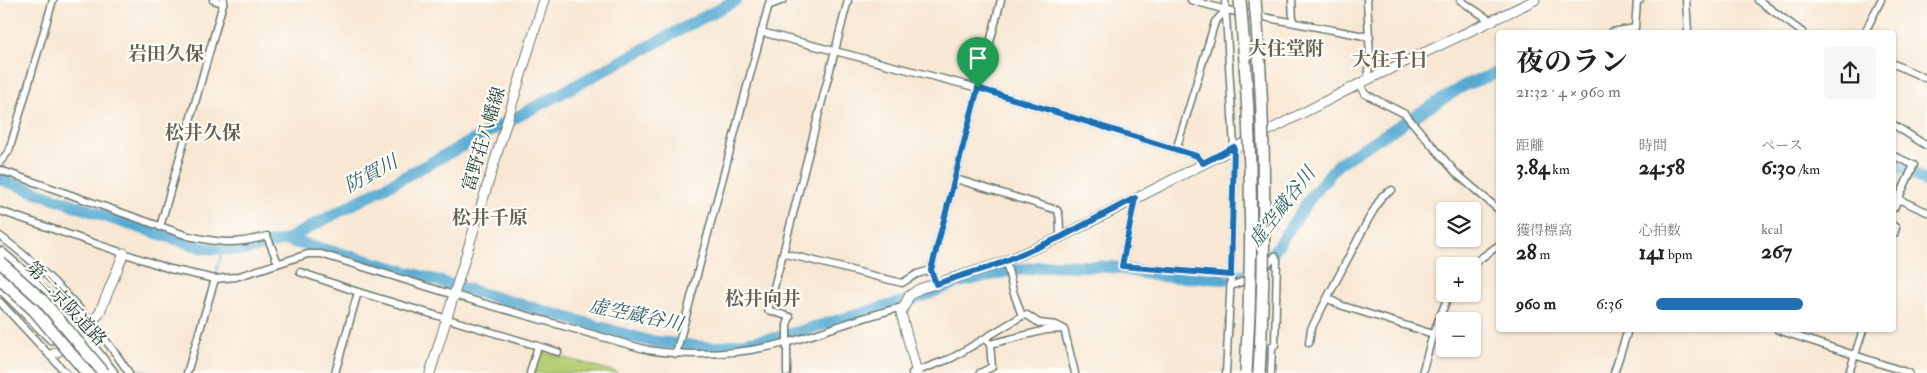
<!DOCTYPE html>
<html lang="ja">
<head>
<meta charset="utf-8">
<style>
  :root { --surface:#fff; --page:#f6f6f6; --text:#222; --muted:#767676; --accent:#1f6fb2 }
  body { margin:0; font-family:"IM FELL Double Pica","Noto Serif JP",serif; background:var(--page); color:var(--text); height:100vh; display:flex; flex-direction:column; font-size:19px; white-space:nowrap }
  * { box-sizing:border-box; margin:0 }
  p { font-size:16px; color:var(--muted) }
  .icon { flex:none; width:28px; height:28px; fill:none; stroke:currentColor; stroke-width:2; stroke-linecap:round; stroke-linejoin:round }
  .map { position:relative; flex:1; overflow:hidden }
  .drawer { position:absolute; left:1496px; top:30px; width:400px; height:302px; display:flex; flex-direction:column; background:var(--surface); border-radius:5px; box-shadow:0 1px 4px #0004 }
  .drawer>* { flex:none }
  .buttons { position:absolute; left:1436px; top:202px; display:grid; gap:10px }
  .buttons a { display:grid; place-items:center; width:45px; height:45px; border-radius:5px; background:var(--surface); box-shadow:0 1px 4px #0004; font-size:25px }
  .pin { position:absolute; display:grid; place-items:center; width:42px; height:42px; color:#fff; margin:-51px -21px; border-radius:50% 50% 50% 0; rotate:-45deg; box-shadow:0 0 5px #0007 }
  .pin .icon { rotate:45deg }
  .round { display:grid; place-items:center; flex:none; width:52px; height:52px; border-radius:5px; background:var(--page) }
  .headline { display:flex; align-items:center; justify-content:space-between; height:85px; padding:0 20px }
  h1 { font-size:28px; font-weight:700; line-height:38px }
  .metrics { display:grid; grid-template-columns:repeat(3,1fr); gap:8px; height:85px; padding:5px 20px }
  .metrics div { display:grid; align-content:center }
  .metrics b { font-size:21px; font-weight:700 }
  .metrics small { font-size:14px; font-weight:400 }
  .metrics p { font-size:14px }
  ul { padding:0 20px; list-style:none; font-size:16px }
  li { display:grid; grid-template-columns:80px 60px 1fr; align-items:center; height:38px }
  li i { height:12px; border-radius:6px; background:var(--accent) }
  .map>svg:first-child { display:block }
  .green { fill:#b8d075; stroke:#6c8654 }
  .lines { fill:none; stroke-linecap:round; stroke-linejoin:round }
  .stream { stroke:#57aad2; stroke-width:2 }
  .river { stroke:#57aad2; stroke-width:12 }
  .street-casing { stroke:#6b786c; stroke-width:9 }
  .secondary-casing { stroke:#6b786c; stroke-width:11 }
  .highway-casing { stroke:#6b786c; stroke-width:14 }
  .street { stroke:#fff; stroke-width:6 }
  .secondary { stroke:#fff; stroke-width:9 }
  .highway { stroke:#fff; stroke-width:11 }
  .highway-bridge-casing { stroke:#6b786c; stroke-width:14; stroke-linecap:butt }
  .highway-bridge { stroke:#fff; stroke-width:11 }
  .route-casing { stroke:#fff; stroke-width:10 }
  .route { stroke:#1f6fb2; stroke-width:6 }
  .labels { text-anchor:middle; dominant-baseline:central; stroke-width:4.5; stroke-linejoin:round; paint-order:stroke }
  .street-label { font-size:18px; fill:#1f3d34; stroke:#fdfcf7 }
  .neighbourhood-label { font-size:19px; font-weight:bold; fill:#656151; stroke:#fdfcf7 }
  .water-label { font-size:19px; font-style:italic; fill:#33636b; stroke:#fdfcf7 }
</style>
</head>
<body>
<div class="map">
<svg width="1927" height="373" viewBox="0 0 1927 373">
  <rect width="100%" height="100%" fill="#fdfcf7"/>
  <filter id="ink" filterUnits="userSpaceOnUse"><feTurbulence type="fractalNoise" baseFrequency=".02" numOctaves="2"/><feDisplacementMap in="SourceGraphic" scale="10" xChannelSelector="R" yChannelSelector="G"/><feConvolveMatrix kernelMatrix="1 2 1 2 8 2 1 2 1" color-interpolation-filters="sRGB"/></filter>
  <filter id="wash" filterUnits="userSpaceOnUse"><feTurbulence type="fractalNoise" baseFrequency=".0096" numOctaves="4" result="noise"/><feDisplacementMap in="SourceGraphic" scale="20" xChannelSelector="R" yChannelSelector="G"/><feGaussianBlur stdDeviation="1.12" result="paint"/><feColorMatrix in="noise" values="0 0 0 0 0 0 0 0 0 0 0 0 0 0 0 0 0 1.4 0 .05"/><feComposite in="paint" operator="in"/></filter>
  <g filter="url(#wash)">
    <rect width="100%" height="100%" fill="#f8e7d3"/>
    <polygon class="green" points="539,351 617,372 618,373 533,373"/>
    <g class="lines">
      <g class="stream">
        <polyline points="215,276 223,250"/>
        <polyline points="139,373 141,369 154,373"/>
      </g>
      <g class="river">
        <polyline points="1894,163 1927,182"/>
        <polyline points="0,179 122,222 204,248 243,250 286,240 736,0"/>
        <polyline points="286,240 354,257 649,341 713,348 776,338 923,296 955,283 1004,272 1054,265 1112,267 1160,276 1225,279 1255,272 1271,256 1311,197 1339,163 1465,85 1499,72"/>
      </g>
    </g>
  </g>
  <g filter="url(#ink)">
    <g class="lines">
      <g class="street-casing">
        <g id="street">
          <polyline points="213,0 223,3"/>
          <polyline points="1191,0 1226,10 1370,37"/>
          <polyline points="1225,0 1234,147 1231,275 1226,373"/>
          <polyline points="1292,0 1293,21"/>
          <polyline points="1460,0 1491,21"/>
          <polyline points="1686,0 1688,32"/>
          <polyline points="1758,0 1802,32"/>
          <polyline points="768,6 783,0"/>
          <polyline points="761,32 978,88 1197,156 1203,163"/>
          <polyline points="1612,32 1635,28 1637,1 1640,0"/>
          <polyline points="1865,32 1881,0"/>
          <polyline points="1894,64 1927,79"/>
          <polyline points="1367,80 1370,57 1367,0"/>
          <polyline points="1360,84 1365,94 1405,114 1456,173 1499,210"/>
          <polyline points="1894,125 1927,146"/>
          <polyline points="1176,150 1215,22 1226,10"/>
          <polyline points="1894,156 1914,165 1894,208"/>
          <polyline points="0,162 9,151 53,0"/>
          <path d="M0,170l188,66c33,7 46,9 79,0l11,27"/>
          <path d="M956,179l101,31c5,8 1,18 4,27"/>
          <polyline points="1135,198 1122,266 1231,275"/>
          <polyline points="1898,199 1927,212"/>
          <path d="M0,211l170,58 45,10 21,-2 72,-23h13l133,41 194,55c46,7 96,4 141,-8 38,-11 75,-26 114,-35"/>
          <polyline points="1894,226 1896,228 1894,234"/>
          <polyline points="160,227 224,0"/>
          <path d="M0,236c51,38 94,84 129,137"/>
          <polyline points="783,253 848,0"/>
          <polyline points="1470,266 1499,245"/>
          <polyline points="300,272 358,292 558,352"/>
          <polyline points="936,284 931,270 1001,0"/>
          <polyline points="1231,286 1259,275 1275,256 1277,260 1275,345 1272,347 1271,373"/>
          <polyline points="1329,299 1340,305 1433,334"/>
          <polyline points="0,302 66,373"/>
          <polyline points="1022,316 1027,315 1039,323 1056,325 1064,329 1075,373"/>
          <polyline points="1778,330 1909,373"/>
          <polyline points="1309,343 1311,329 1368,220 1382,196 1392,190"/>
          <polyline points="990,344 1046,330 1063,329"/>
          <polyline points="676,354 770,0"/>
          <polyline points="187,373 215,279"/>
          <polyline points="335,373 358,292"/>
          <polyline points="530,373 538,346"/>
          <polyline points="787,373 787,325 790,317 768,310 783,253 902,283 917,274 931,270"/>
          <polyline points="912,373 952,358 1022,316 1013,291 1006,261"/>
          <polyline points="980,373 992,367 990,344 987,341"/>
          <polyline points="1422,373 1433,334 1449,294"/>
          <polyline points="1614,373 1628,330"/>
          <polyline points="1849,373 1863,330"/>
        </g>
      </g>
      <g class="secondary-casing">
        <g id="secondary">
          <polyline points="83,330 99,314 124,253"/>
          <polyline points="51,355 59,351"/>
          <polyline points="430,373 544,0"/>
          <polyline points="917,373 901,313 909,296 919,289 1001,263 1061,237 1367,80 1535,0"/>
        </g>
      </g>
      <g class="highway-casing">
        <g id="highway">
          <path d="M0,253c43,35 78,76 112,120"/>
          <polyline points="3,289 52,338"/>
        </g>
      </g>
      <use href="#street" class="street"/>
      <use href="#secondary" class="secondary"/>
      <use href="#highway" class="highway"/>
      <g class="highway-bridge-casing">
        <g id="highway-bridge">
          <path d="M1240,0c12,127 14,246 6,373"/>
          <path d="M1255,0c11,125 11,248 4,373"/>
          <polyline points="0,262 43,301 104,373"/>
          <polyline points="0,279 34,310 87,373"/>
        </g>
      </g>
      <use href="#highway-bridge" class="highway-bridge"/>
    </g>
  </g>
  <g class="lines" filter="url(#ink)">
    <g class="route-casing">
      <polygon id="route" points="978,88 1197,156 1203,163 1234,147 1231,275 1122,266 1135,198 1061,237 1001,263 936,284 931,270"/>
    </g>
    <use href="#route" class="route"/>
  </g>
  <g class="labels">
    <g class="street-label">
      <text transform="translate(484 139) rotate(-73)">富野荘八幡線</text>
      <text transform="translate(66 304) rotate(47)">第二京阪道路</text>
    </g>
    <g class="neighbourhood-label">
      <text x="1286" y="49">大住堂附</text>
      <text x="166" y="54">岩田久保</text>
      <text x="1390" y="60">大住千日</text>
      <text x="203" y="133">松井久保</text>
      <text x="490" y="218">松井千原</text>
      <text x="763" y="299">松井向井</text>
    </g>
    <g class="water-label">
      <text transform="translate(371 174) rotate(-28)">防賀川</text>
      <text transform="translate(1282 207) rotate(-52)">虚空蔵谷川</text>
      <text transform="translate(636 315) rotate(12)">虚空蔵谷川</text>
    </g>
  </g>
</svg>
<div class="buttons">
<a><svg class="icon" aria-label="layers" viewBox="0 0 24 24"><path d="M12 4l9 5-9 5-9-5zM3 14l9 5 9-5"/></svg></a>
<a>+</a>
<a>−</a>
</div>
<div class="pin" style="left:978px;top:88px;background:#1e9e55"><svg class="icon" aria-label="arrive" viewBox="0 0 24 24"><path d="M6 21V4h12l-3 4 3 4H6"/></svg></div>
<section class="drawer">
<div class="headline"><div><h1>夜のラン</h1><p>21:32 · 4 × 960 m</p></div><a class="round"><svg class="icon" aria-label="share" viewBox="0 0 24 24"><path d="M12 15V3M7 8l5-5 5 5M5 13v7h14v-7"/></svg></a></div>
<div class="metrics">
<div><p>距離</p><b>3.84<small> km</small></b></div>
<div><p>時間</p><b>24:58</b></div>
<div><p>ペース</p><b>6:30<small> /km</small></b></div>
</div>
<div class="metrics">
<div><p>獲得標高</p><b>28<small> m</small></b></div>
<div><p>心拍数</p><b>141<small> bpm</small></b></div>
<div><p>kcal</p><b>267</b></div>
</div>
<ul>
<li><b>960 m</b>6:36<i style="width:67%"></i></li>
</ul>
</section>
</div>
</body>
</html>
